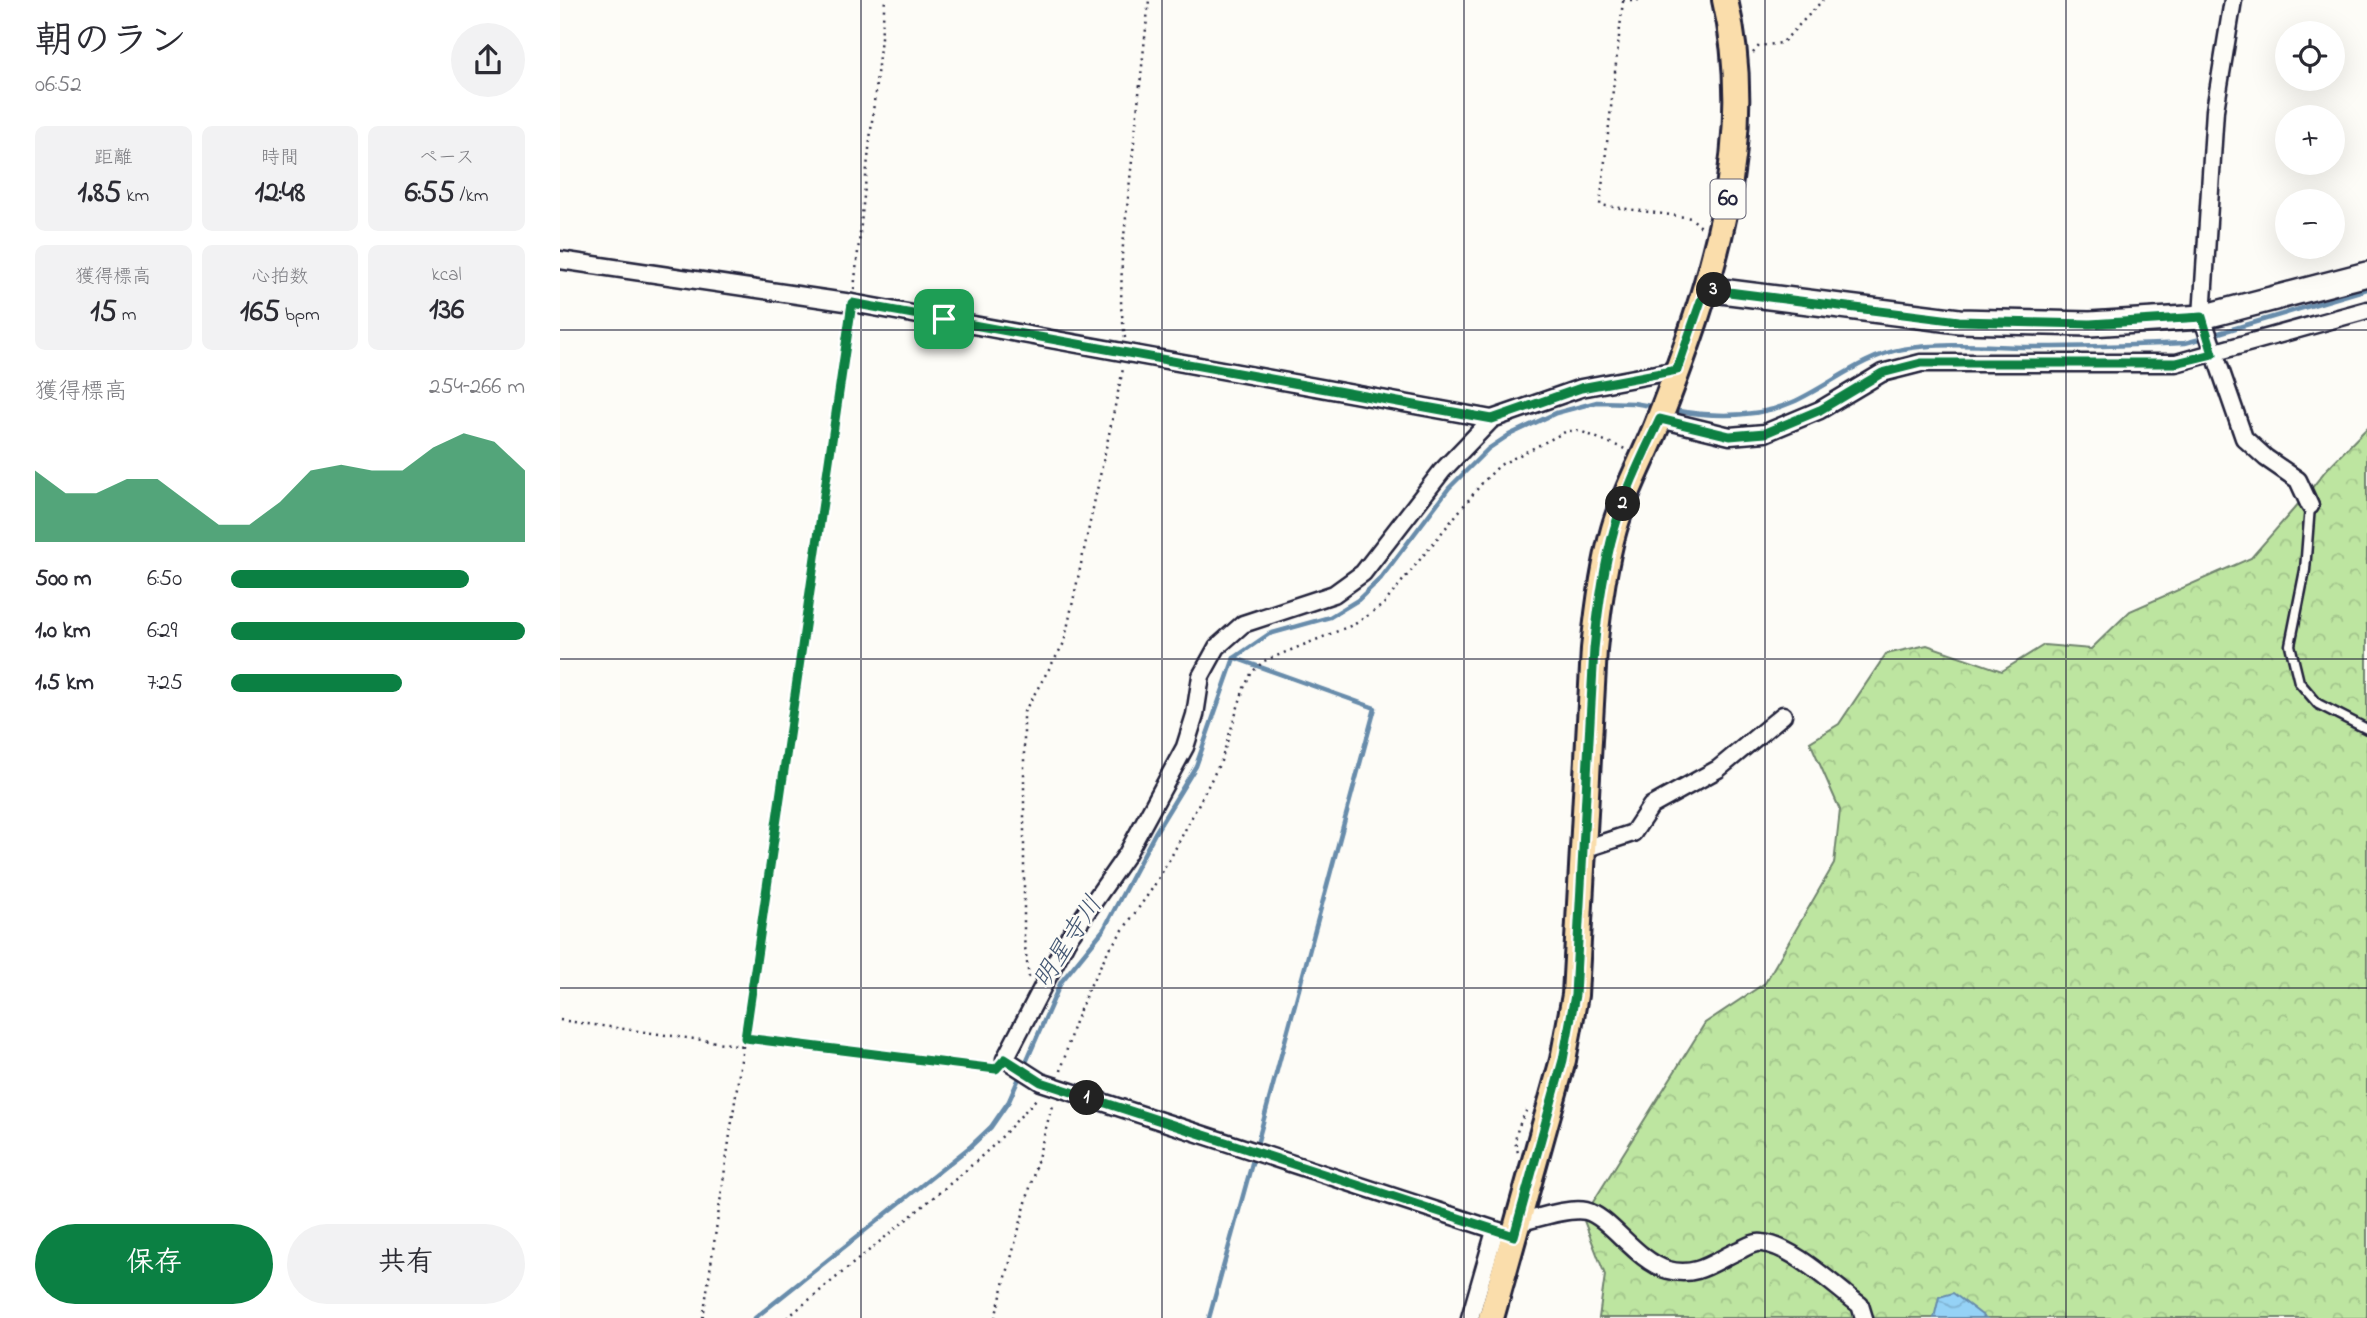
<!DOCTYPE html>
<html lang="ja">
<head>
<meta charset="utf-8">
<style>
  :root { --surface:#fff; --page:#f2f2f3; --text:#2b2b33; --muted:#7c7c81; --accent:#0b8043 }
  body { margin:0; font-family:"Indie Flower","Klee One",sans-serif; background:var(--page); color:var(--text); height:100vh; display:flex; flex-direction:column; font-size:26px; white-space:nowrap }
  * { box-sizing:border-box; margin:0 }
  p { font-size:23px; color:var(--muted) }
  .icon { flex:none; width:38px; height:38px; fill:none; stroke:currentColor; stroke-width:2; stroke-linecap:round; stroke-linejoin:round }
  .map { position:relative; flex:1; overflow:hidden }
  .drawer { display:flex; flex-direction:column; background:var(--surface); width:560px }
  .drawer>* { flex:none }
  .buttons { position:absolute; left:1715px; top:21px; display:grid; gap:14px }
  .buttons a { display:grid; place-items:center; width:70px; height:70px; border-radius:50%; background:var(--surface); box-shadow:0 7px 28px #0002; font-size:35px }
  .pin { position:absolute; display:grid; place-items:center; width:60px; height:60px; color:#fff; margin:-30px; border-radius:14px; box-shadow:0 4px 10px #0006 }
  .km { position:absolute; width:35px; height:35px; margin:-18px; border-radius:50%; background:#222; color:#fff; font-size:19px; line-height:35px; text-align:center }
  .round { display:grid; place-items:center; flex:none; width:74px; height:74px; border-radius:37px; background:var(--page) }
  .summary { display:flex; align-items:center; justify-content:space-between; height:119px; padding:0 35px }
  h1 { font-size:38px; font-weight:700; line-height:52px }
  .stats { display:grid; grid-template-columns:repeat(3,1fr); gap:10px; height:119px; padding:7px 35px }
  .stats div { display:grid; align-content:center; border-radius:10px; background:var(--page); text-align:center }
  .stats b { font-size:30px; font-weight:700 }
  .stats small { font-size:19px; font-weight:400 }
  .stats p { font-size:19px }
  .chart { height:196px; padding:14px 35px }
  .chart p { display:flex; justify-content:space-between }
  .chart svg { width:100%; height:126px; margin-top:7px; fill:var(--accent); opacity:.7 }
  .action { display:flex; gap:14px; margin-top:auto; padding:14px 35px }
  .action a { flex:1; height:80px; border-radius:42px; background:var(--accent); color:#fff; font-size:28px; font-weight:700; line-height:80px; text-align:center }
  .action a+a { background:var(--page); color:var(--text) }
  ul { padding:0 35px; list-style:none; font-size:23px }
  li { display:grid; grid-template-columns:112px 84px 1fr; align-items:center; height:52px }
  li i { height:18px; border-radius:9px; background:var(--accent) }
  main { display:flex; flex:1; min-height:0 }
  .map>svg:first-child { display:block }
  .forest { fill:url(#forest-crowns); stroke:#70846e; stroke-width:2 }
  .water { fill:url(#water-waves); stroke:#678cab; stroke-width:2 }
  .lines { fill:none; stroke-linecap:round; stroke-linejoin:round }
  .stream { stroke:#678cab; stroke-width:4.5 }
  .lane-casing { stroke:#22223b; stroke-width:13 }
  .street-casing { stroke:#22223b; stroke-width:21 }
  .secondary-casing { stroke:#22223b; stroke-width:28 }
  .primary-casing { stroke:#22223b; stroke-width:30 }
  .path { stroke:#22223b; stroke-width:2.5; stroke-dasharray:2 5; stroke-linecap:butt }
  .lane { stroke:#fdfcf7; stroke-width:8 }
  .street { stroke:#fdfcf7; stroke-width:16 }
  .secondary { stroke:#fdfcf7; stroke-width:23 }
  .primary { stroke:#faddab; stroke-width:24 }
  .route-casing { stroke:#fff; stroke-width:14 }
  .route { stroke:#0b8043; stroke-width:9 }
  .grid { fill:none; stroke:#22223b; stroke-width:2; stroke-opacity:0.55 }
  .labels { text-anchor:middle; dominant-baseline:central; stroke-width:5; stroke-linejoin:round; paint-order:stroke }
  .shield { fill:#fdfcf7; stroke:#646373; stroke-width:2 }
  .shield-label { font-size:23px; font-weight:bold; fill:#22223b }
  .water-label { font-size:26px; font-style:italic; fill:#445773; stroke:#fdfcf7 }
</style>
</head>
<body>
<main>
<section class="drawer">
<div class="summary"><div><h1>朝のラン</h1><p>06:52</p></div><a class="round"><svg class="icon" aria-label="share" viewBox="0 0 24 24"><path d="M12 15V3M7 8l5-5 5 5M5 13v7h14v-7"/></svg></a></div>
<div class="stats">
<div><p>距離</p><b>1.85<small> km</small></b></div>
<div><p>時間</p><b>12:48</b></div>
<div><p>ペース</p><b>6:55<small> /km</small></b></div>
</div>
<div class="stats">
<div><p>獲得標高</p><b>15<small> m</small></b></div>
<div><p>心拍数</p><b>165<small> bpm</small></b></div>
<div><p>kcal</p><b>136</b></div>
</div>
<div class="chart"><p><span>獲得標高</span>254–266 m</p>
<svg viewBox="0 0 160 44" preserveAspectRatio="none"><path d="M0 44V19L10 27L20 27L30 22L40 22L50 30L60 38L70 38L80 30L90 19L100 17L110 19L120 19L130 11L140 6L150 9L160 19V44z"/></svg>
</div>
<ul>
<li><b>500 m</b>6:50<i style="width:81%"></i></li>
<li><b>1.0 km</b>6:29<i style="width:100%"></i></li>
<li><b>1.5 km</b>7:25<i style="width:58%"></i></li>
</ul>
<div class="action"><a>保存</a><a>共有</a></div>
</section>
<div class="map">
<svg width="1807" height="1318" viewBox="0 0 1807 1318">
  <defs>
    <pattern id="forest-crowns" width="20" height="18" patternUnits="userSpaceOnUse" patternTransform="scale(1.75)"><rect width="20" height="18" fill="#bde5a0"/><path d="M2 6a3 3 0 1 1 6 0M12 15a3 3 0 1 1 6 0" fill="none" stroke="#a2c48b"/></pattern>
    <pattern id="water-waves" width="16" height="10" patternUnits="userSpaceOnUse" patternTransform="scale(1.75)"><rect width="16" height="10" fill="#95d2f6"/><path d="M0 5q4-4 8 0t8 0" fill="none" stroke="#80b4d4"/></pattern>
  </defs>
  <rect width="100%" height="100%" fill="#fdfcf7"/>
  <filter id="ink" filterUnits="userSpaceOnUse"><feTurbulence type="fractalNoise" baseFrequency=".0143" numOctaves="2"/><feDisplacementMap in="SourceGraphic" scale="14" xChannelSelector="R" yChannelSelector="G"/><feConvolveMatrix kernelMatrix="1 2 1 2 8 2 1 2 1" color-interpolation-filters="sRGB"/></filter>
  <g filter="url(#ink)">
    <polygon class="forest" points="1807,428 1807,1318 1039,1318 1045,1275 1023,1218 1145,1023 1205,983 1274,864 1280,810 1250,742 1279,724 1326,654 1367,645 1442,671 1484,645 1531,649 1570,611 1691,558 1747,494 1766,470"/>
    <polygon class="water" points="1393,1293 1426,1318 1374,1318 1379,1297"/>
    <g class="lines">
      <g class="stream">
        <polyline points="1652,335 1807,289"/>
        <path d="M1112,410c40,7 83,9 121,-8 36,-16 69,-46 110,-53 46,-7 92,-2 138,-2 48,0 96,-2 144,-4l19,-5"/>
        <polyline points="674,658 709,634 770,617 798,600 821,578 889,488 928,449 949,435 996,413 1037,402 1073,403 1097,407"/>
        <polyline points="675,658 815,708 696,1148"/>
        <polyline points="195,1318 411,1146 431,1127 449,1101 501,982 544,929 595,833 636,766 674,658"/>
        <polyline points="649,1318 694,1156"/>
      </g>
      <g class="lane-casing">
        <polyline id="lane" points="1750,506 1745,570 1730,645 1739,682 1758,704 1807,729"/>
      </g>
      <g class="street-casing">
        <g id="street">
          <polyline points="1673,0 1655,110 1642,317 1684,438 1706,458 1738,480 1750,506"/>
          <polyline points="0,260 292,303 932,419 1021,388 1117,370"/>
          <polyline points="932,419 882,471 803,573 774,594 683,624 657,647 641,676 635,715 625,747 567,854 507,940 445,1059 481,1082 954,1236"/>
          <polyline points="1100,419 1170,436 1205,433 1260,410 1322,373 1361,363 1616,363 1807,310"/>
          <polyline points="1024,849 1073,833 1091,806 1158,769 1223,715"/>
          <path d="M958,1223c17,-4 51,-16 68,-12 24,6 50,50 82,59 31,8 47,-10 74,-21 6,-3 13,-7 20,-6 31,3 72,43 98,62l4,13"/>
          <polyline points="910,1318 935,1231"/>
        </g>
      </g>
      <g class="secondary-casing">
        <polyline id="secondary" points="1145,289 1399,321 1530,324 1642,317 1807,274"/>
      </g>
      <g class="primary-casing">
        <path id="primary" d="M931,1318l72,-258 12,-65 19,-346c4,-40 9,-81 20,-120 11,-39 32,-74 46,-112 51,-131 99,-276 65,-417"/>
      </g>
      <g class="path">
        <polyline points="1063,0 1080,0"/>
        <polyline points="1063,1 1040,205 1131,218 1141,227"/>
        <polyline points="1193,53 1199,46 1222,43 1263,0"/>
        <polyline points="294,289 325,0"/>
        <polyline points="565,338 561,307 562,255 589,0"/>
        <polyline points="469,978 464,939 464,712 504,643 563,369"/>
        <polyline points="0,1020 184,1046"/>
        <polyline points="185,1038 432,1068"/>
        <polyline points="501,1071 513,1027 528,990 548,951 592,889 611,857 661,761 684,688 692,672 704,661 795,624 823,605 923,482 940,465 1007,431 1020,431 1065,449"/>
        <path d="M958,1152c-7,-15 3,-30 9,-43"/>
        <polyline points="143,1318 290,320"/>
        <polyline points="227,1318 403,1173 436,1143 478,1097"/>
        <polyline points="435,1318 493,1102"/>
      </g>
      <use href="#lane" class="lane"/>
      <use href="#street" class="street"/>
      <use href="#secondary" class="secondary"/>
      <use href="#primary" class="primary"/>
    </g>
  </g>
  <g class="lines" filter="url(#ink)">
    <g class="route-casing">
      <path id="route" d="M1145,289l254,32 131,3 112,-7 11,37 -37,9h-255l-39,10 -62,37 -55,23 -35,3 -70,-17c-17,36 -35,72 -46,111 -11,39 -16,79 -20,119l-19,346 -12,65 -49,176 -473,-154 -36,-23 -9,10 -251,-31 107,-735 640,116 89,-31 96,-18z"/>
    </g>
    <use href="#route" class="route"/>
  </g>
  <path class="grid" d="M301,0v1318M602,0v1318M904,0v1318M1205,0v1318M1506,0v1318M0,330h1807M0,659h1807M0,988h1807"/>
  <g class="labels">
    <rect class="shield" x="1150.5" y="179.5" width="35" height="39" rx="5"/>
    <g class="shield-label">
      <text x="1168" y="199">60</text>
    </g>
    <g class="water-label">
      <text transform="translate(509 943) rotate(-57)">明星寺川</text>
    </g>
  </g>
</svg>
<div class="buttons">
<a><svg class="icon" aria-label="locate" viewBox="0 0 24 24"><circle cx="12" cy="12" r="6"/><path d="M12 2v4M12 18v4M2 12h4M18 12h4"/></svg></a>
<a>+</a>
<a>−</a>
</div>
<div class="pin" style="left:384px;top:319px;background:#1e9e55"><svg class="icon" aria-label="arrive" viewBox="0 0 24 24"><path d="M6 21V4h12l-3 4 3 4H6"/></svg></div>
<b class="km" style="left:527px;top:1098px">1</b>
<b class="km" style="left:1063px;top:504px">2</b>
<b class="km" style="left:1154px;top:290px">3</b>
</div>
</main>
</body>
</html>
